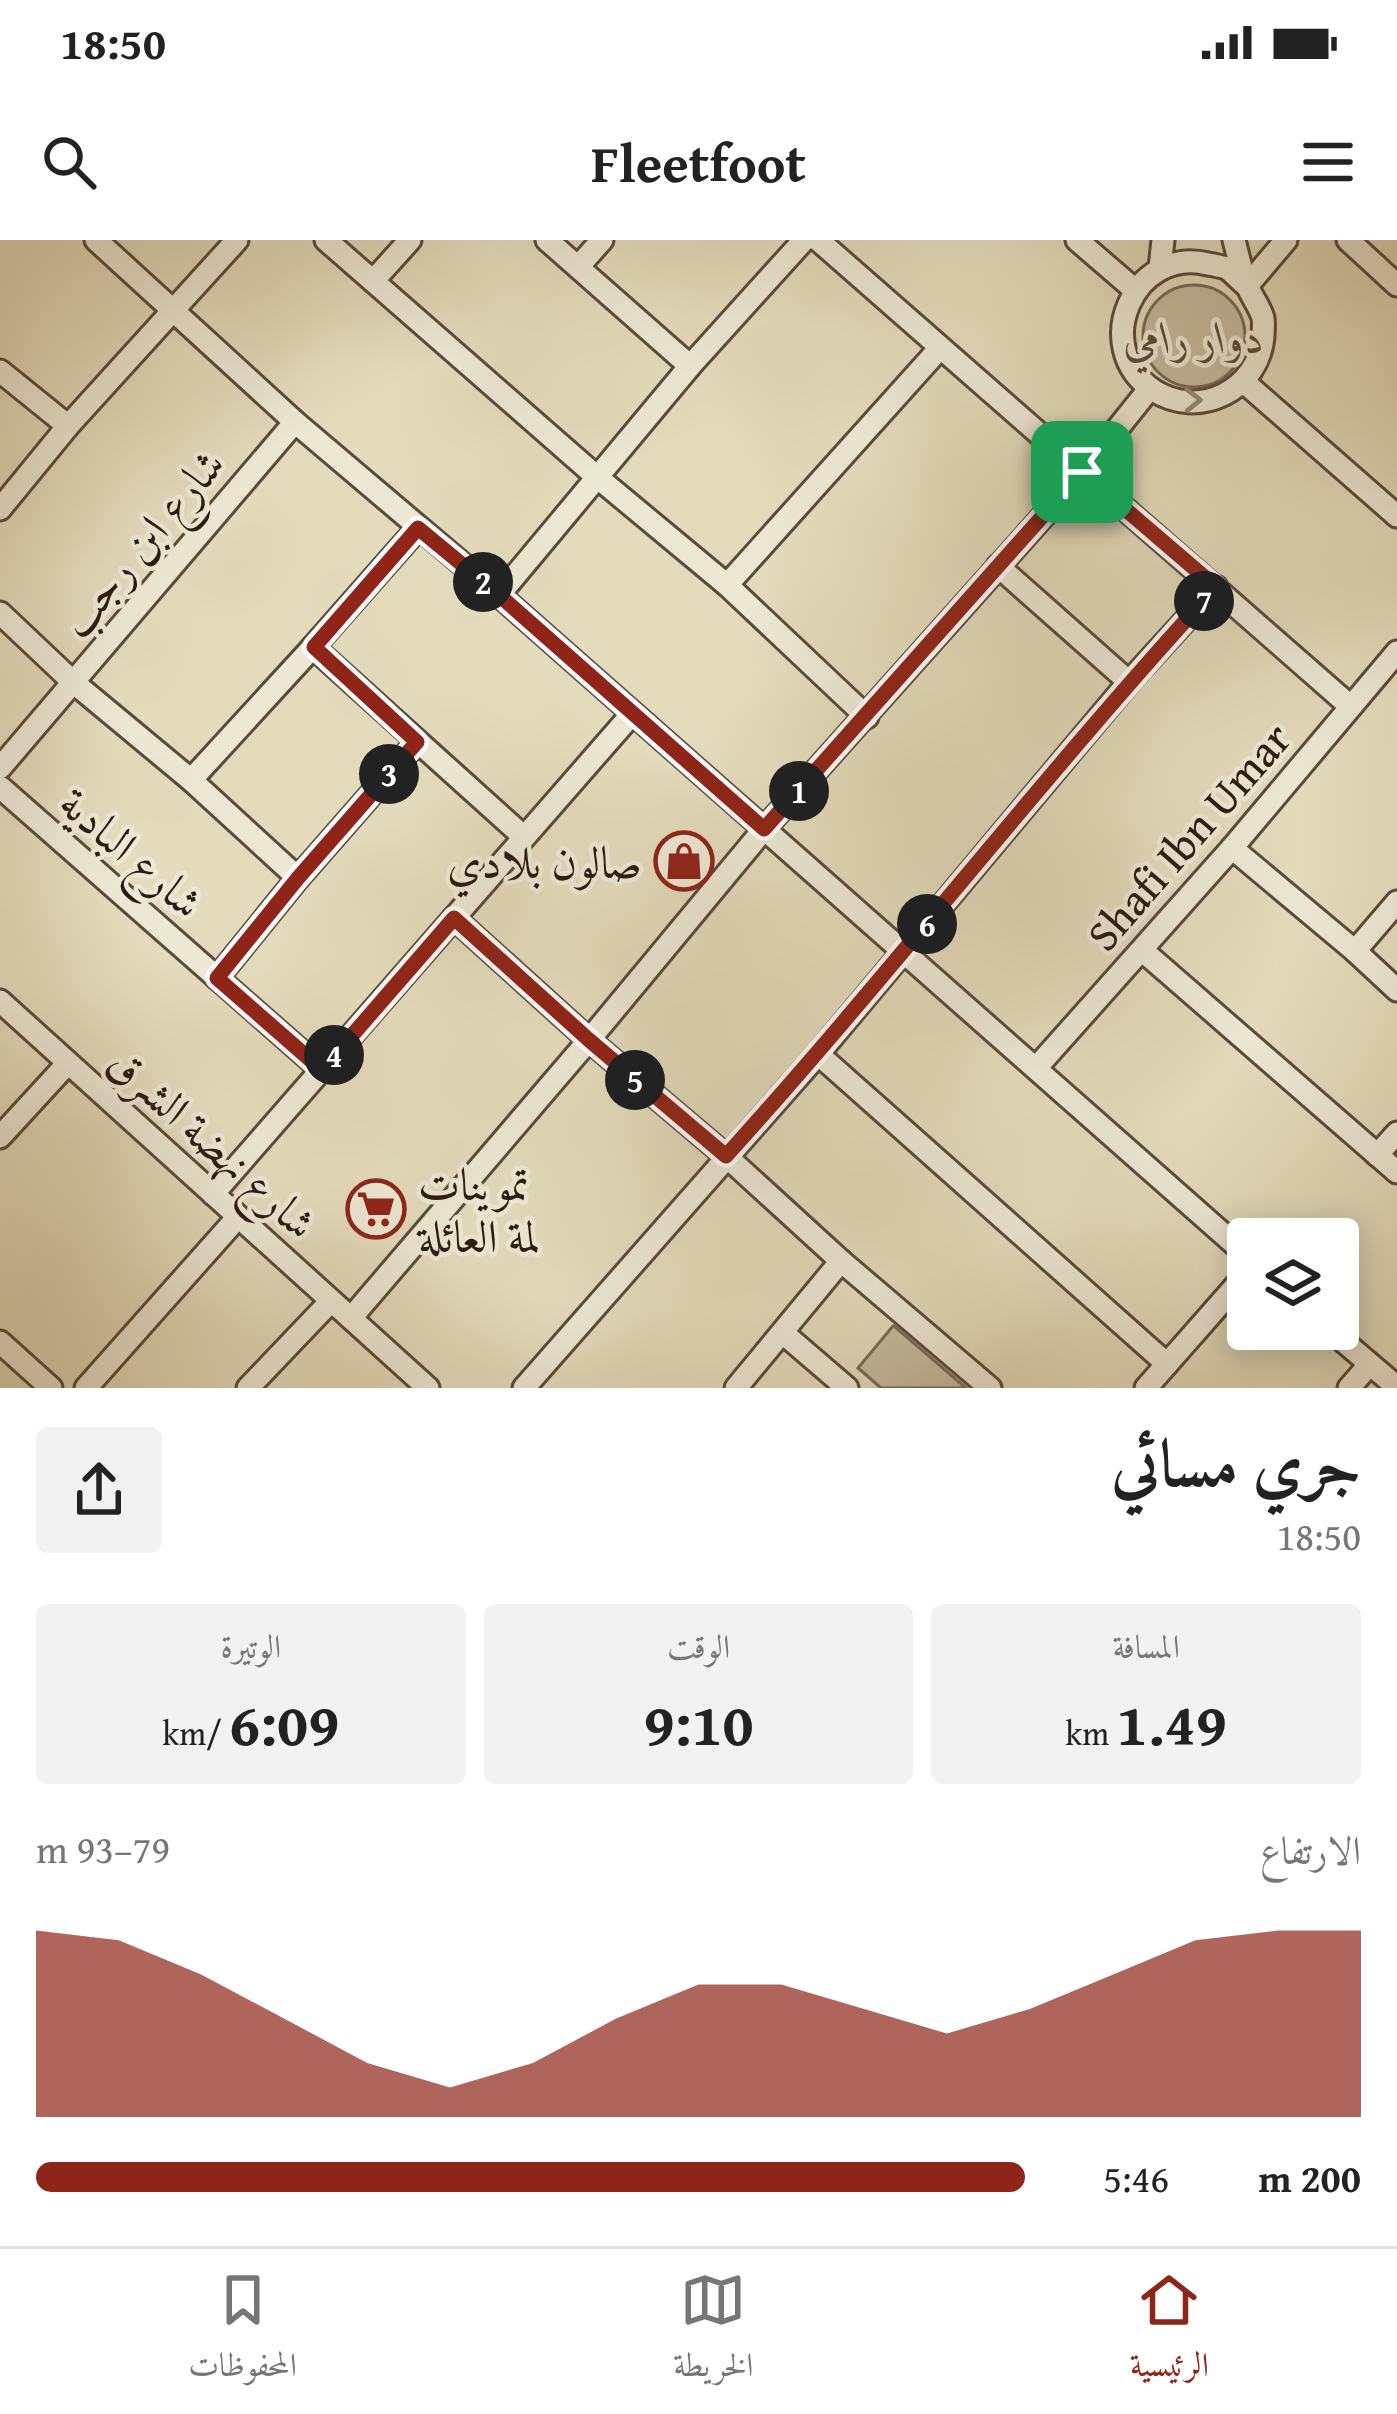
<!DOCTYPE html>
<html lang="ar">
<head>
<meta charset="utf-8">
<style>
  :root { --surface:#fff; --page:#f2f2f2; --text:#222; --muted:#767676; --line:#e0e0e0; --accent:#8f2418 }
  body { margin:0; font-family:"Gentium Book Plus",Amiri,serif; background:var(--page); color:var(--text); direction:rtl; height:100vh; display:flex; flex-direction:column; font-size:45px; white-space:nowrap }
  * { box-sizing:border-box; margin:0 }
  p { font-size:39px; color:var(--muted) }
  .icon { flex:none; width:66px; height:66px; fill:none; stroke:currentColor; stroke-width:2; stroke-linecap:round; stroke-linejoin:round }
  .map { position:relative; height:1148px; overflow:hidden; direction:ltr }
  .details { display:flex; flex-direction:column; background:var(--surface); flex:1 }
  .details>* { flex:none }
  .tools { position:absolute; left:1227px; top:978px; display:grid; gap:24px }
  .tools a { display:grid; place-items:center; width:132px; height:132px; border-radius:12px; background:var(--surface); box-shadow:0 6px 30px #0003; font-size:60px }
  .pin { position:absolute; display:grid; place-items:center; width:102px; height:102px; color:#fff; margin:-51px; border-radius:24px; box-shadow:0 6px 18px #0006 }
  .km { position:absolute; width:60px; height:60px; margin:-30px; border-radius:50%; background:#222; color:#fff; font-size:33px; line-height:60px; text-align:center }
  .round { display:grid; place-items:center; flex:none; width:126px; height:126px; border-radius:12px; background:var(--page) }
  .head { display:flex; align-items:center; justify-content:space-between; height:204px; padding:0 36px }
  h1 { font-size:66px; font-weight:700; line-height:90px }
  .figures { display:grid; grid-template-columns:repeat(3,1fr); gap:18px; height:204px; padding:12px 36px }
  .figures div { display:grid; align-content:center; border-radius:12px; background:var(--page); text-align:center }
  .figures b { font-size:60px; font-weight:700 }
  .figures small { font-size:33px; font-weight:400 }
  .figures p { font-size:33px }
  .chart { height:336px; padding:24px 36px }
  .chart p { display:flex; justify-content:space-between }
  .chart svg { width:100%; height:216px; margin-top:12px; fill:var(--accent); opacity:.7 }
  ul { padding:0 36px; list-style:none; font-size:39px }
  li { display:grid; grid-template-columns:192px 144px 1fr; align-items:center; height:90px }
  li i { height:30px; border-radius:15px; background:var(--accent) }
  .status { display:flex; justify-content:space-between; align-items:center; height:84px; padding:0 60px; background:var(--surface); direction:ltr }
  .status svg { height:33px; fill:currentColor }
  header { display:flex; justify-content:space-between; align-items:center; height:156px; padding:0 36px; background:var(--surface); font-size:54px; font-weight:700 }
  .menu { display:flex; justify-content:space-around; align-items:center; height:168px; border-top:3px solid var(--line); background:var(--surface); font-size:33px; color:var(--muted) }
  .menu a { display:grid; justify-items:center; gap:6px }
  .menu .on { color:var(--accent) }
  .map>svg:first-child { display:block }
  .green { fill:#c4ba9f; stroke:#786a58; stroke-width:3 }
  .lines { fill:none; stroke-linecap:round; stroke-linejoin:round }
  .minor-casing { stroke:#594b3b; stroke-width:27 }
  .minor { stroke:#ede8d3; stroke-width:21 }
  .oneway { stroke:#968c7b }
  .route-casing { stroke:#fff; stroke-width:24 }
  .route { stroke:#8f2418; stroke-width:15 }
  .labels { text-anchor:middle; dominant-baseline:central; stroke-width:9; stroke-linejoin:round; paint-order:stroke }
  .park-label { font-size:45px; font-style:italic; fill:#594b3b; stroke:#ede8d3 }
  .street-label { font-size:45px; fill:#2b1b10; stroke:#ede8d3 }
  .poi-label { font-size:45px; fill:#2b1b10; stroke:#ede8d3; text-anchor:end }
</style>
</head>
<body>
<div class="status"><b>18:50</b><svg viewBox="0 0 49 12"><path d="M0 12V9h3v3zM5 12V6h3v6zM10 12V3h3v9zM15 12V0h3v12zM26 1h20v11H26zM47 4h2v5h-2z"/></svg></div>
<header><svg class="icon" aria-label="menu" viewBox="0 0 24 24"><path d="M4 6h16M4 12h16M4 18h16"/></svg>Fleetfoot<svg class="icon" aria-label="search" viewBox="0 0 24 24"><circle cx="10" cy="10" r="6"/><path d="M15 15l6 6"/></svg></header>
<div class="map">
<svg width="1397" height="1148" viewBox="0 0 1397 1148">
  <rect width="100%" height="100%" fill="#e3dbbc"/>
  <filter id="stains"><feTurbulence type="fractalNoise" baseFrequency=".00167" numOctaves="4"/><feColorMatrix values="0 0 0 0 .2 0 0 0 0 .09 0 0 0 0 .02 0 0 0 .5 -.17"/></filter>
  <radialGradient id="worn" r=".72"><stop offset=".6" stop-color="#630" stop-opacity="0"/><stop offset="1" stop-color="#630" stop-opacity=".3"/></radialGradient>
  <g class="green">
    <circle cx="1194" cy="96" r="51"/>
    <polygon points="893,1086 894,1086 966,1148 881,1148 858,1128"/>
  </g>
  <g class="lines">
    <g class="minor-casing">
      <g id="minor">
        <polyline points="96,0 295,182 499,355 1248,1016"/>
        <polyline points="326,0 597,237 727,345 867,477"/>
        <polyline points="547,0 690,126"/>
        <polyline points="818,0 1350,466"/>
        <polyline points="1077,0 1135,50"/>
        <path d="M1234,0c4,15 7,31 13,45 4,11 13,22 16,33 1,5 0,14 0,19 -5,53 -64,83 -110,53 -63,-42 -20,-144 55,-126 1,0 16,3 18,4 7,4 14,13 21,18"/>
        <polyline points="1348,0 1397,45"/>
        <polyline points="578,27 602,0"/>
        <polyline points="1160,28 1163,0"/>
        <polyline points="373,41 410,0"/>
        <polyline points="1247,46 1286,0"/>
        <polyline points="0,131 68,186"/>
        <polyline points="1244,142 1397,276"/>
        <polyline points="0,269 68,186 237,0"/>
        <polyline points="998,326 1129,442"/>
        <polyline points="727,345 940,108"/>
        <polyline points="499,355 690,126 804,0"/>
        <polyline points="0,373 73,442 191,540 298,638"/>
        <polyline points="313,407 524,597"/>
        <polyline points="0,528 295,182"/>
        <polyline points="191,540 313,407 418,288"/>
        <polyline points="0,547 322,830"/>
        <polyline points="1232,608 1355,711 1397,750"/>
        <polyline points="454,678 589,800 726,916 841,1021 990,1148"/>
        <polyline points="1143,711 1397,932"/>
        <polyline points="1355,711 1397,662"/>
        <polyline points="217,738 298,638 417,502"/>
        <polyline points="0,761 428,1148"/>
        <polyline points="818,814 1167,1124"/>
        <polyline points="1036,828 1232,608 1397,412"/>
        <polyline points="0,897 68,823"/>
        <polyline points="1377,915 1397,893"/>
        <polyline points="213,954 632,474"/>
        <polyline points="351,1078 589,800 764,589 1082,233 1150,148"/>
        <polyline points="1329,1089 1397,1147"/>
        <polyline points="783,1093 847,1148"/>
        <polyline points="0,1102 51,1148"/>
        <polyline points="86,1148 238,977"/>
        <polyline points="248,1148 331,1061"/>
        <polyline points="524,1148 818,814 1129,442 1216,347"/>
        <polyline points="736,1148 841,1021"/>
        <polyline points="1146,1148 1248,1032"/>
        <polyline points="1349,1148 1369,1125"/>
      </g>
    </g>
    <use href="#minor" class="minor"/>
  </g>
  <defs><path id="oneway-chevron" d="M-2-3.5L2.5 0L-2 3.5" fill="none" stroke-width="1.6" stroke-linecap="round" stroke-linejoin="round" transform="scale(3)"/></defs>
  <use class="oneway" href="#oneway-chevron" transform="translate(1193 160) rotate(-1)"/>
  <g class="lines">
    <g class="route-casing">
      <path id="route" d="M1082,232l134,115c-169,184 -322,383 -490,569l-137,-116 -135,-122 -132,152 -105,-92 81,-100 119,-136 -103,-95 104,-119 81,67 265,234z"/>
    </g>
    <use href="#route" class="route"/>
  </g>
  <defs>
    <g id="shop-ring" transform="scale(3)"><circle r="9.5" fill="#ede8d3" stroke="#8f2418" stroke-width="1.5"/><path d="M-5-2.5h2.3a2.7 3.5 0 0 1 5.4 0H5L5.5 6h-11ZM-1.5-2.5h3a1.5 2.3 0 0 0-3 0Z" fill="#8f2418"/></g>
    <g id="supermarket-ring" transform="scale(3)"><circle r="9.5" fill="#ede8d3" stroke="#8f2418" stroke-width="1.5"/><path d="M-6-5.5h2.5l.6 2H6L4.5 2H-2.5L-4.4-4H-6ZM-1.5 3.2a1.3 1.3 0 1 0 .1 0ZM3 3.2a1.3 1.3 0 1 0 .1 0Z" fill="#8f2418"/></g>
  </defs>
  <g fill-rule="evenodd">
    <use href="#shop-ring" x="684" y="621"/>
    <use href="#supermarket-ring" x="376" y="969"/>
  </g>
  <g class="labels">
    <g class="park-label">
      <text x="1194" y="96">دوار رامي</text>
    </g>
    <g class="street-label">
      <text transform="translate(141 302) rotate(-50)">شارع ابن رجب</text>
      <text transform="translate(1188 596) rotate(-49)">Shafi Ibn Umar</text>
      <text transform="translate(132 612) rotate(41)">شارع البادية</text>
      <text transform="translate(213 902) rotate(42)">شارع نهضة الشرق</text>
    </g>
    <g class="poi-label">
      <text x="642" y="621">صالون بلادي</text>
      <text x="418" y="943" text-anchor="start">تموينات<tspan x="418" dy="52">لمة العائلة</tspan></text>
    </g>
  </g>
  <rect width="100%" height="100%" filter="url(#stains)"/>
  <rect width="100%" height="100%" fill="url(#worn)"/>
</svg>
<div class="tools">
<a><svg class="icon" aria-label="layers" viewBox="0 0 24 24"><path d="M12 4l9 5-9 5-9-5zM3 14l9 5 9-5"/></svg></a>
</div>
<div class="pin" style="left:1082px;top:232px;background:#1e9e55"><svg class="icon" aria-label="arrive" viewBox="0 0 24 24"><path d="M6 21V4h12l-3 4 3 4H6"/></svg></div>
<b class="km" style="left:799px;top:551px">1</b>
<b class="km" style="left:483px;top:342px">2</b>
<b class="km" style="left:389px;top:534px">3</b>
<b class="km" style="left:334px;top:815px">4</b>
<b class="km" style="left:635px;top:840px">5</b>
<b class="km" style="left:927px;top:684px">6</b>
<b class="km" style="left:1204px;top:361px">7</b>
</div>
<section class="details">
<div class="head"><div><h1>جري مسائي</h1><p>18:50</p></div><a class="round"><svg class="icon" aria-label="share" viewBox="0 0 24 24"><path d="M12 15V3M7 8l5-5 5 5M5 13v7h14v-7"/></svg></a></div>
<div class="figures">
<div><p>المسافة</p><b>1.49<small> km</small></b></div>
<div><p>الوقت</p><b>9:10</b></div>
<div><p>الوتيرة</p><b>6:09<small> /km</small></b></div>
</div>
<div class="chart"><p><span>الارتفاع</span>79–93 m</p>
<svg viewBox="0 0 160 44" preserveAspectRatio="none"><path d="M0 44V6L10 8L20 15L30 24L40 33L50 38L60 33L70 24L80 17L90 17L100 22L110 27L120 22L130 15L140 8L150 6L160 6V44z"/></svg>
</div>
<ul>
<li><b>200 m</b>5:46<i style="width:100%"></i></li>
</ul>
</section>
<nav class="menu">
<a class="on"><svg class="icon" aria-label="home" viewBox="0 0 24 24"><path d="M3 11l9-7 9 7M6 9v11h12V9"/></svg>الرئيسية</a>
<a><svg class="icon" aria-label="map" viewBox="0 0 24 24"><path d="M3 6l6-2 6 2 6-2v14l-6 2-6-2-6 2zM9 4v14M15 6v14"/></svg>الخريطة</a>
<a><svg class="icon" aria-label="saved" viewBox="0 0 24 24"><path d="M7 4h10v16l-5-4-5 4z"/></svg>المحفوظات</a>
</nav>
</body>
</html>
